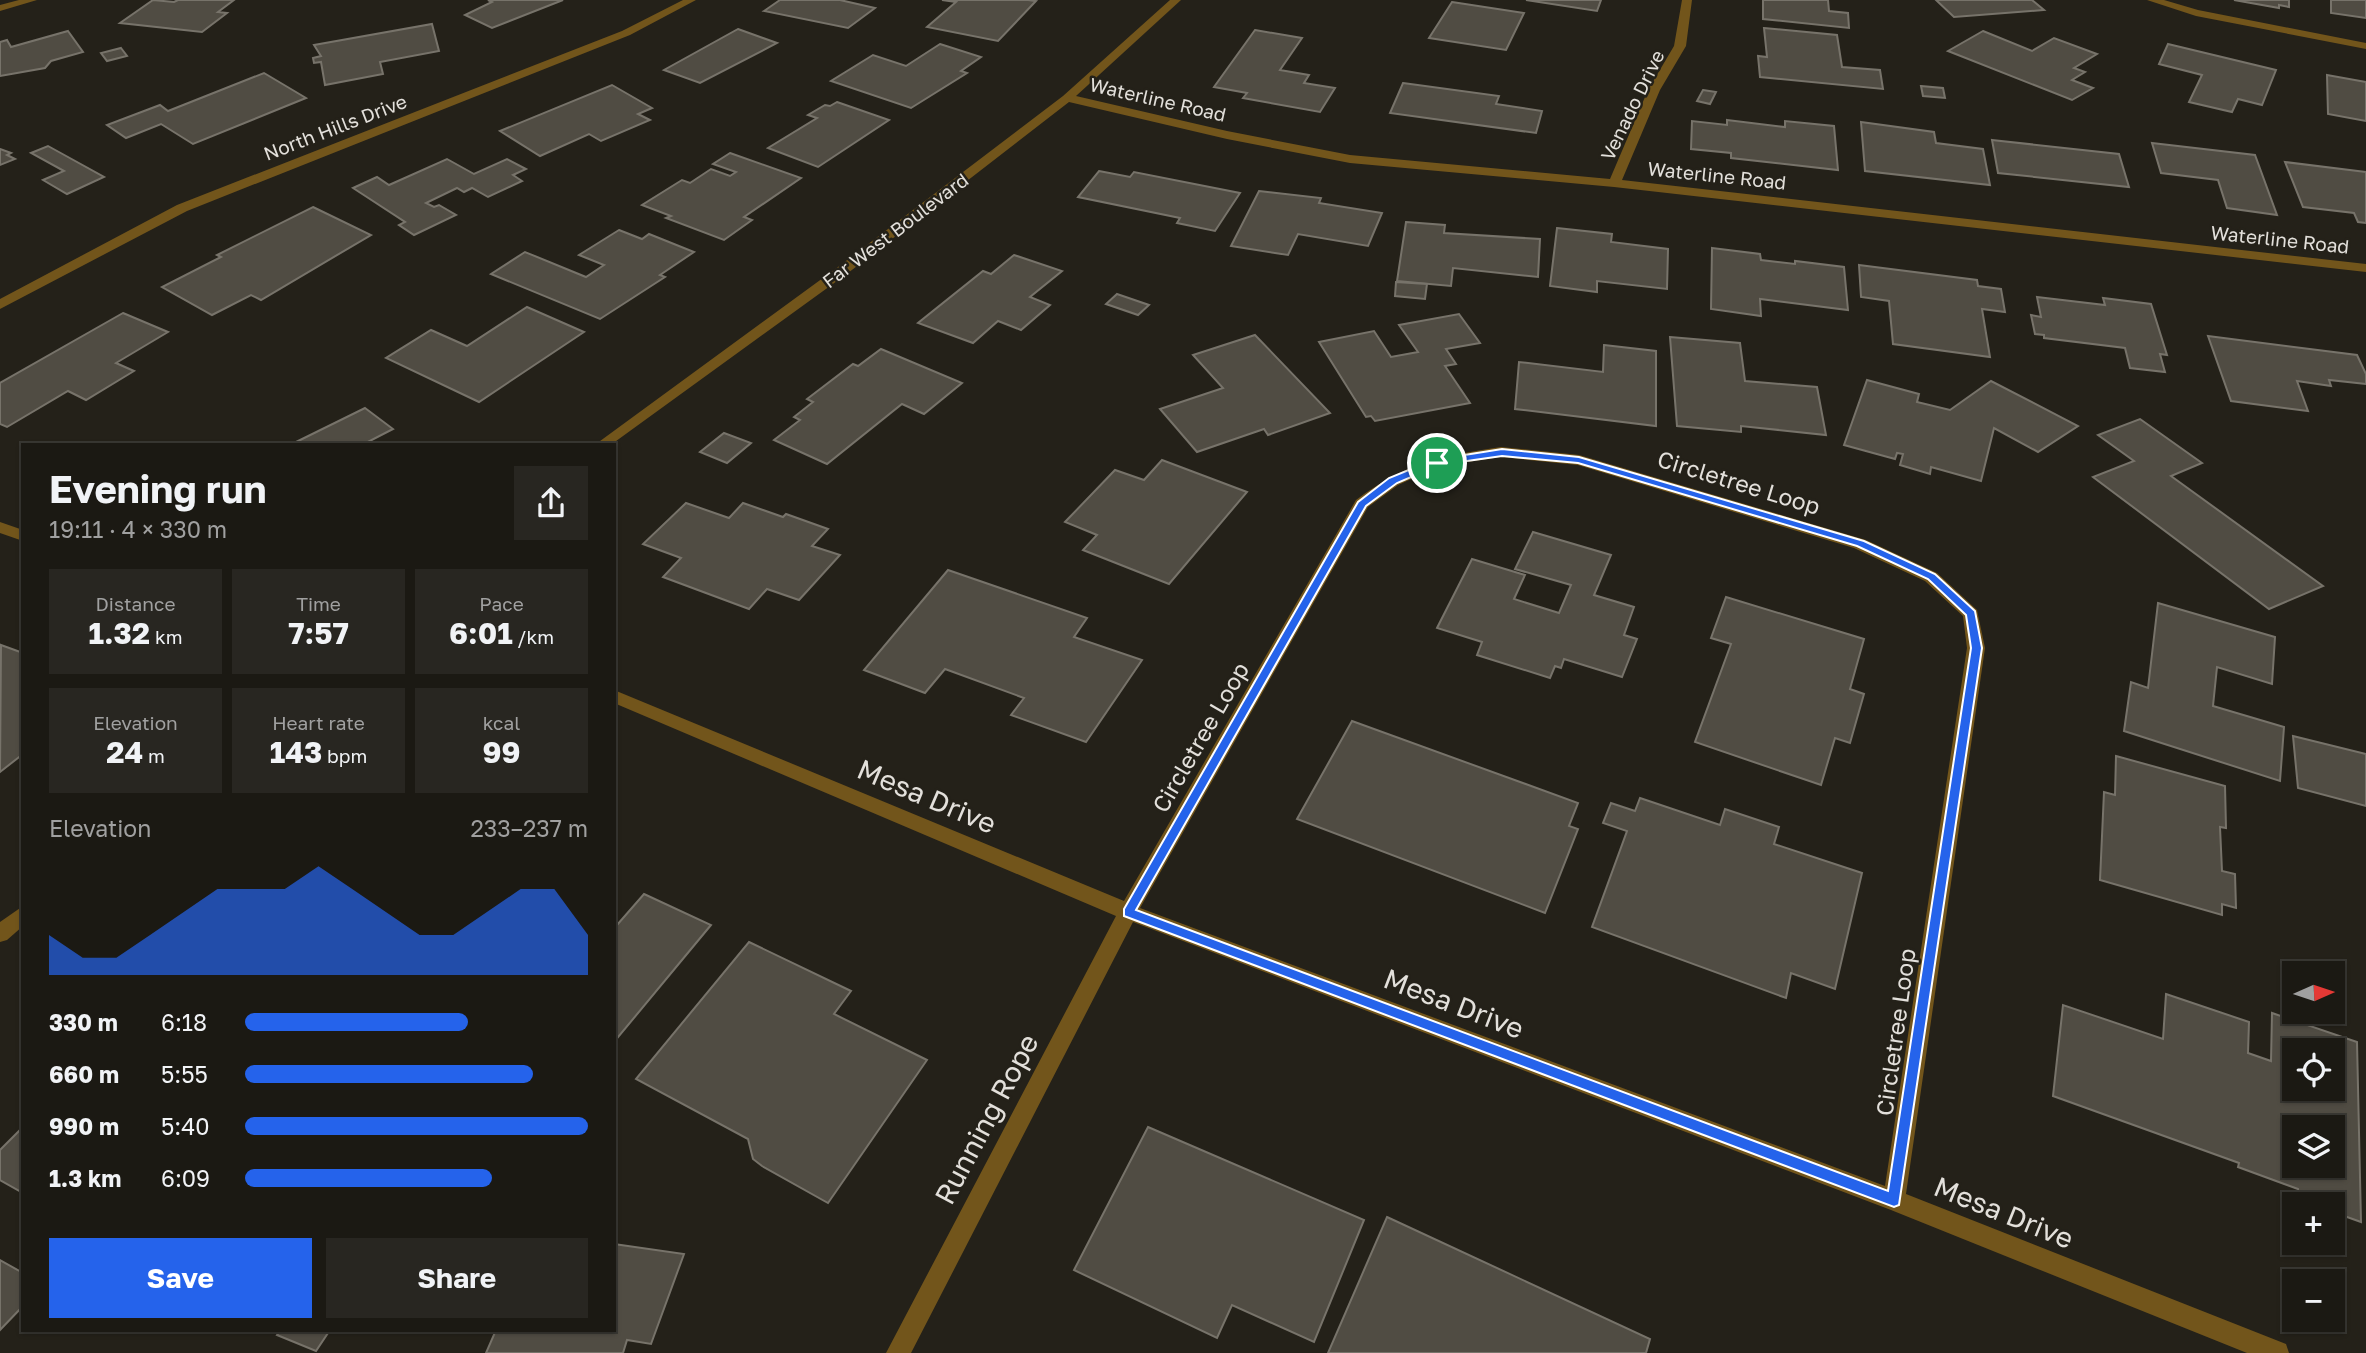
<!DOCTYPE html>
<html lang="en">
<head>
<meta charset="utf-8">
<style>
  :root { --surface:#1b1913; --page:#282621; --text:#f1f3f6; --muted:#a0a0a0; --line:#393833; --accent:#2563eb }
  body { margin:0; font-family:"Golos Text",sans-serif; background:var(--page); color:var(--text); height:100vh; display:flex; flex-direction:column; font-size:26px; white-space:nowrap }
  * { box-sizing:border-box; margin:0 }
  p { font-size:23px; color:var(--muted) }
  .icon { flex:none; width:38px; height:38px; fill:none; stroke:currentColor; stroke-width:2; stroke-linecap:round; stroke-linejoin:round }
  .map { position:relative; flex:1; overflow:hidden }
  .side { position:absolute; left:21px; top:443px; width:595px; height:889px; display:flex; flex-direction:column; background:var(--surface); border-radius:0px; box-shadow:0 2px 5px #0004,0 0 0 2px var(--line) }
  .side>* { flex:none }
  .needle { width:46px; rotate:87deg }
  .buttons { position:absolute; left:2282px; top:961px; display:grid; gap:14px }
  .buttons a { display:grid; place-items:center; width:63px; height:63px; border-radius:0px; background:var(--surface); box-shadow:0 2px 5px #0004,0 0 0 2px var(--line); font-size:35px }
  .pin { position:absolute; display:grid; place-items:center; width:60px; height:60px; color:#fff; margin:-30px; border:4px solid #fff; border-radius:50%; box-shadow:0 2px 7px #0007 }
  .round { display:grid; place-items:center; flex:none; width:74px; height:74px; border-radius:0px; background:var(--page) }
  .headline { display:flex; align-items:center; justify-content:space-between; height:119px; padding:0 28px }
  h1 { font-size:38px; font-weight:700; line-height:52px }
  .metrics { display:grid; grid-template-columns:repeat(3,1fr); gap:10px; height:119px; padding:7px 28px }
  .metrics div { display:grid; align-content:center; border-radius:0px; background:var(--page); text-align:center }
  .metrics b { font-size:30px; font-weight:700 }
  .metrics small { font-size:19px; font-weight:400 }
  .metrics p { font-size:19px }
  .chart { height:196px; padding:14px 28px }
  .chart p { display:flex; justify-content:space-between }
  .chart svg { width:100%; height:126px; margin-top:7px; fill:var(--accent); opacity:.7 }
  .button { display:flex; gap:14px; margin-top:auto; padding:14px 28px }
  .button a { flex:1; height:80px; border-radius:0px; background:var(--accent); color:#fff; font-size:28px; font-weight:700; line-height:80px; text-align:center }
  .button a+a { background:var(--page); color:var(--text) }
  ul { padding:0 28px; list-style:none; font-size:23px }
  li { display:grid; grid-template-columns:112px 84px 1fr; align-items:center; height:52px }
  li i { height:18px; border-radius:9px; background:var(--accent) }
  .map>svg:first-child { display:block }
  .building { fill:#504c43; stroke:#77736a; stroke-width:2; fill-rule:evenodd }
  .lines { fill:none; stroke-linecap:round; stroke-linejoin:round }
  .minor { fill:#72551b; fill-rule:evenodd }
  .route { fill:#2563eb; stroke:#fff; stroke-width:2; fill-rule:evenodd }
  .labels { text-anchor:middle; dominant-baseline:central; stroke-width:5; stroke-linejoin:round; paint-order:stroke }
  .far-street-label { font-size:19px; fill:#e3e0db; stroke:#242119 }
  .street-label { font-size:23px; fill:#e3e0db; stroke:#242119 }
  .near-street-label { font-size:28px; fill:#e3e0db; stroke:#242119 }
</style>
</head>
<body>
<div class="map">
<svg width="2366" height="1353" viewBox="0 0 2366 1353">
  <rect width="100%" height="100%" fill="#242119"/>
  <g class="building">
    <polygon points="153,0 174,2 178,0 234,0 218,12 227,13 202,32 120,23"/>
    <polygon points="488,0 563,0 492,28 465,15 492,2"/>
    <polygon points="780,0 840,0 875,8 848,28 764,11"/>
    <polygon points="942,0 1028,0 1036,1 998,41 927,27 956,2"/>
    <polygon points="1526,0 1601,0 1597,11"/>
    <polygon points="1763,0 1828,0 1829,11 1848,13 1849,28 1763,19"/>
    <polygon points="1936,0 2032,0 2044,10 1954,17"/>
    <polygon points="2234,0 2289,0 2289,7 2279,5 2279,8"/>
    <polygon points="2331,0 2366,0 2366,18 2331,13"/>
    <polygon points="1452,2 1524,13 1506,50 1429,38"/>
    <polygon points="432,24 439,51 380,62 383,74 325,85 321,62 314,63 313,58 321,56 314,45"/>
    <polygon points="1764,28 1837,35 1842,67 1880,70 1883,89 1760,77 1758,56 1767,57"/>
    <polygon points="738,29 777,43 700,83 664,70"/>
    <polygon points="1255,30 1302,38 1280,70 1309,75 1304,83 1335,88 1320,112 1243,98 1247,93 1214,87"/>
    <polygon points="68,31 83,52 51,61 45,68 0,76 0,42 7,40 11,47"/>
    <polygon points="1983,31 2032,51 2054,38 2097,54 2074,68 2085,72 2072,80 2093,88 2072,100 1948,51"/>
    <polygon points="940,44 981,57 961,71 967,73 911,108 831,81 873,55 906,66"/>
    <polygon points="2168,44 2276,70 2262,105 2238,99 2232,112 2189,102 2202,75 2159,64"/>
    <polygon points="121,48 127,56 107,61 101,53"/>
    <polygon points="264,73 306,98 193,144 161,124 126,138 107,125 160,105 168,111"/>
    <polygon points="2327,75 2366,82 2366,121 2328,114"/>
    <polygon points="1403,83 1499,96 1496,104 1542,111 1536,133 1390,113"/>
    <polygon points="612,85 652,108 638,114 650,120 601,141 589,134 540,156 500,131"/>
    <polygon points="1921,86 1943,88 1945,98 1923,96"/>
    <polygon points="1703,90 1716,92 1710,104 1697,101"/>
    <polygon points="837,102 889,120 818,167 768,148 817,118 808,115 825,105 830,106"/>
    <polygon points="1727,120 1785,127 1785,121 1834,126 1838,170 1731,158 1731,153 1691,149 1692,121 1727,125"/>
    <polygon points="1861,122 1934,132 1936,143 1983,149 1990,185 1865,171"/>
    <polygon points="1992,140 2119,154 2129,187 1998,173"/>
    <polygon points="2152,143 2255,155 2277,215 2227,208 2218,180 2161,173"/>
    <polygon points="48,146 104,177 67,194 43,180 64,171 31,153"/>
    <polygon points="0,149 11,153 7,155 15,159 0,165"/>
    <polygon points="730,153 801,178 744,217 752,220 724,240 666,218 671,216 642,205 682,180 690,183 711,169 730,176 736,172 713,164"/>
    <polygon points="447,159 474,174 507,159 526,169 513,175 522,181 488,197 472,188 464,192 457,188 426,203 434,207 439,205 456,215 414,235 399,225 405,222 353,188 377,177 389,185"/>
    <polygon points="2285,162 2366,172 2366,223 2358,222 2354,213 2303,207"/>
    <polygon points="1099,171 1130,177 1134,172 1240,193 1215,231 1177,223 1180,218 1078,197"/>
    <polygon points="1259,191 1321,198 1319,203 1382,213 1368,246 1298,234 1288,255 1231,246"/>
    <polygon points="313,207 371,235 261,300 251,295 212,315 162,287 221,257 217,255"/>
    <polygon points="1406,222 1445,225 1444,233 1540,239 1538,277 1453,268 1451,286 1397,281"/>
    <polygon points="1557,228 1612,234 1611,242 1668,249 1667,289 1597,281 1597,292 1550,286"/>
    <polygon points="619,230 642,239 649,234 694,252 660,275 665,277 600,319 491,274 525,252 586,277 604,265 579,255"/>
    <polygon points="1712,248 1760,254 1761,260 1795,264 1795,261 1844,267 1848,310 1760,299 1761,316 1711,309"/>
    <polygon points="1014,255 1062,271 1030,297 1050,305 1021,330 998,321 973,343 918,323 983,271 991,274"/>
    <polygon points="1859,265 1977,280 1978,286 2001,289 2005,312 1982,309 1990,357 1893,344 1889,301 1861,297"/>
    <polygon points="1396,282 1427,284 1425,299 1395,296"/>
    <polygon points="1117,294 1149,305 1138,315 1106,304"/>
    <polygon points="2037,297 2105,305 2103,298 2151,304 2167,355 2160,354 2165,372 2130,368 2125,348 2044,338 2044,335 2035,334 2031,315 2041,317"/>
    <polygon points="527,307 584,332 479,402 386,358 431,330 467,346"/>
    <polygon points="123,313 168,332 116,363 134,371 86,400 68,391 7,427 0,424 0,383"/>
    <polygon points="1459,314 1480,343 1446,349 1456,364 1445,366 1470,403 1375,421 1371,416 1366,417 1319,342 1374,331 1391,357 1418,352 1399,325"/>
    <polygon points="1255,335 1330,413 1268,435 1264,429 1197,452 1160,409 1223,388 1193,355"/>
    <polygon points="2208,336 2357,355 2366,374 2366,384 2329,380 2331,386 2297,381 2308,411 2231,401"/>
    <polygon points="1670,337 1740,343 1745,381 1817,387 1826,435 1741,426 1741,432 1677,426"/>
    <polygon points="1604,345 1656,351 1656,426 1515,409 1519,362 1603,372"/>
    <polygon points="881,349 962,383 924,414 902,404 827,464 774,440 800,420 794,417 813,402 807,399 853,364 858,366"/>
    <polygon points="1867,380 1919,394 1917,402 1950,410 1991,381 2078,426 2038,452 1994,428 1981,481 1931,467 1930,474 1900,465 1903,454 1897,453 1895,459 1844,445"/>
    <polygon points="365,408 393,429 364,444 292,444"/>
    <polygon points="2140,419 2202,463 2171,476 2323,586 2269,609 2093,477 2134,461 2098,435"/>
    <polygon points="724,433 751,443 727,463 700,452"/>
    <polygon points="1162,460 1247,492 1169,584 1083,550 1097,535 1065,522 1115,470 1144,480"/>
    <polygon points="686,503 729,518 743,503 783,517 786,514 828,529 812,546 840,555 799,600 767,589 749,609 663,577 681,558 643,544"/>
    <polygon points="1533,532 1611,555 1594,595 1634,607 1624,635 1637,639 1622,677 1564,659 1561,668 1555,666 1550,678 1477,655 1482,642 1437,628 1472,559 1525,575 1514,599 1559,613 1571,585 1515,569"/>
    <polygon points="948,570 1087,618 1074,637 1142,660 1086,742 1011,715 1024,698 945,669 925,693 864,670"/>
    <polygon points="1726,597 1864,639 1850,689 1864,694 1850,743 1835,738 1821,785 1695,742 1731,644 1711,638"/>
    <polygon points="2158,603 2275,637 2272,684 2217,667 2213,706 2284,727 2280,781 2124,731 2131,682 2148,688"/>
    <polygon points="1,645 23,653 23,754 0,772"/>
    <polygon points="1352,721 1578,803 1569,826 1578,829 1545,913 1297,819"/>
    <polygon points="2293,736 2366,754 2366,806 2298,788"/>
    <polygon points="2116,756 2225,786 2226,828 2220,827 2222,871 2235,874 2236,908 2222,904 2222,915 2100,880 2104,792 2115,795"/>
    <polygon points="1640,798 1720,825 1725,809 1779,827 1774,844 1862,873 1835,989 1791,973 1786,998 1592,927 1627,831 1603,823 1611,803 1635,811"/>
    <polygon points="644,894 711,925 614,1042 614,924 617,925"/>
    <polygon points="749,942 851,991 834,1014 927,1060 828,1203 762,1166 753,1159 748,1139 636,1079"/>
    <path d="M2166,994l83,28 -1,31 23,8 1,-48 85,29 4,180 -28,-10v-8h-22l-13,-5v-10l-60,-22 1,-4 -186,-67 10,-91 100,34zM2294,1050h39v38h-39zM2294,1127h39v39h-39z"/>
    <polygon points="23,1127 23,1193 0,1180 0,1150"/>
    <polygon points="1148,1127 1364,1220 1314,1342 1232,1305 1217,1338 1074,1270"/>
    <polygon points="1387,1217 1650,1339 1646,1353 1328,1353"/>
    <polygon points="614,1244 684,1254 651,1344 627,1340 623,1353 486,1353 496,1330 614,1330"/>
    <polygon points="0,1260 23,1273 23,1306 0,1330"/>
    <polygon points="281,1330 330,1330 316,1351 277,1335"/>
  </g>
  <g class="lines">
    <g class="minor">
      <polygon points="19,0 37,0 0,11 0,5"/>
      <polygon points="683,0 696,0 630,35 187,211 0,309 0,299 177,205 622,31"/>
      <polygon points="1170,0 1181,0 1076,96 1227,131 1350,155 1610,179 1648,90 1674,46 1682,0 1692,0 1686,46 1660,90 1622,180 2366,264 2366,272 1614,187 1350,163 1227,139 1069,102 848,273 612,444 596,444 838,267 1063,96"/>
      <polygon points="2147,0 2164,0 2198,10 2366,43 2366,49 2196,16"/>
      <path d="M1501,447l78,8 287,85 71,33 40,37 8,38 -79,546 380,150 3,9h-42l-356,-143 -758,-288 -222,431h-25l230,-437 -502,-213v-13l510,211 232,-401c53,-39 82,-43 145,-53zM1501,457l77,8 276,83 71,33 38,35 4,32 -82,538 -745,-278 228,-401 30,-22 42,-19z"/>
      <polygon points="0,522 23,530 23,541 0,533"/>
      <polygon points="23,906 23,926 7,940 0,942 0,922"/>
    </g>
  </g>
  <path class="route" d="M1502,449l77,8 285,84 71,33 40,37 7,37 -83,557 -5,2 -770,-291v-7l234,-407 31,-24 44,-18zM1502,456l76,7 279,83 71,33 38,36 5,33 -83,543 -752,-281 230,-404 31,-23 42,-18z"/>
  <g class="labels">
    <g class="far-street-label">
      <text transform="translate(1158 99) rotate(13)">Waterline Road</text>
      <text transform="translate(1632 105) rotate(-64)">Venado Drive</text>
      <text transform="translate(335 127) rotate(-21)">North Hills Drive</text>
      <text transform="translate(1717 175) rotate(6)">Waterline Road</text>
      <text transform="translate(895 230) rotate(-37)">Far West Boulevard</text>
      <text transform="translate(2280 239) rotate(6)">Waterline Road</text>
    </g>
    <g class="street-label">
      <text transform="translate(1739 482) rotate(17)">Circletree Loop</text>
      <text transform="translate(1200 737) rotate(-60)">Circletree Loop</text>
      <text transform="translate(1895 1032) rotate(-82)">Circletree Loop</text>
    </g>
    <g class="near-street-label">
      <text transform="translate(927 796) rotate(23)">Mesa Drive</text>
      <text transform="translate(1454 1003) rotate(21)">Mesa Drive</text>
      <text transform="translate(986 1119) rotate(-62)">Running Rope</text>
      <text transform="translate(2004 1212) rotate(22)">Mesa Drive</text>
    </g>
  </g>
</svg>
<div class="buttons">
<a><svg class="needle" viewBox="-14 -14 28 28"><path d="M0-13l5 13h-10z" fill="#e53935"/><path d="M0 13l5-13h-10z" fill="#a0a0a0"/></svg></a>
<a><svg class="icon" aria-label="locate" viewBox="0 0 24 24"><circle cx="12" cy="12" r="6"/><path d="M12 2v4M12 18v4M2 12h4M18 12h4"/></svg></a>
<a><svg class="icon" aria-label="layers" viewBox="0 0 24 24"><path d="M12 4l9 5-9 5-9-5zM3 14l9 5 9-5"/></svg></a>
<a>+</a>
<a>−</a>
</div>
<div class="pin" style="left:1437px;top:463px;background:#1e9e55"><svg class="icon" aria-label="arrive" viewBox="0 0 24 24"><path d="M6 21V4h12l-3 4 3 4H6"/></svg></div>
<section class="side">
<div class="headline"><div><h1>Evening run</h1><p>19:11 · 4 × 330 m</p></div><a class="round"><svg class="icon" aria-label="share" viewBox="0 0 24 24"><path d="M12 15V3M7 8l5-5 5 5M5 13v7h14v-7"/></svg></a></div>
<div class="metrics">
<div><p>Distance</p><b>1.32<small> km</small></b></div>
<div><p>Time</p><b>7:57</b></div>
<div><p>Pace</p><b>6:01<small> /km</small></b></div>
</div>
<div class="metrics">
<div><p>Elevation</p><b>24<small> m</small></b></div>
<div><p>Heart rate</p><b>143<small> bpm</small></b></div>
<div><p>kcal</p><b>99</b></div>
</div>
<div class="chart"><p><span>Elevation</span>233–237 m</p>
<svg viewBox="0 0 160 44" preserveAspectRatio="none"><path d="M0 44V30L10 38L20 38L30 30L40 22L50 14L60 14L70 14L80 6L90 14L100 22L110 30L120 30L130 22L140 14L150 14L160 30V44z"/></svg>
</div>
<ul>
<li><b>330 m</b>6:18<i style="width:65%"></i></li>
<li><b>660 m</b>5:55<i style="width:84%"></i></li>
<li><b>990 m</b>5:40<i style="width:100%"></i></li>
<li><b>1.3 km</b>6:09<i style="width:72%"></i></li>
</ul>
<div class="button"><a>Save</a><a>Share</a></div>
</section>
</div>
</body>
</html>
